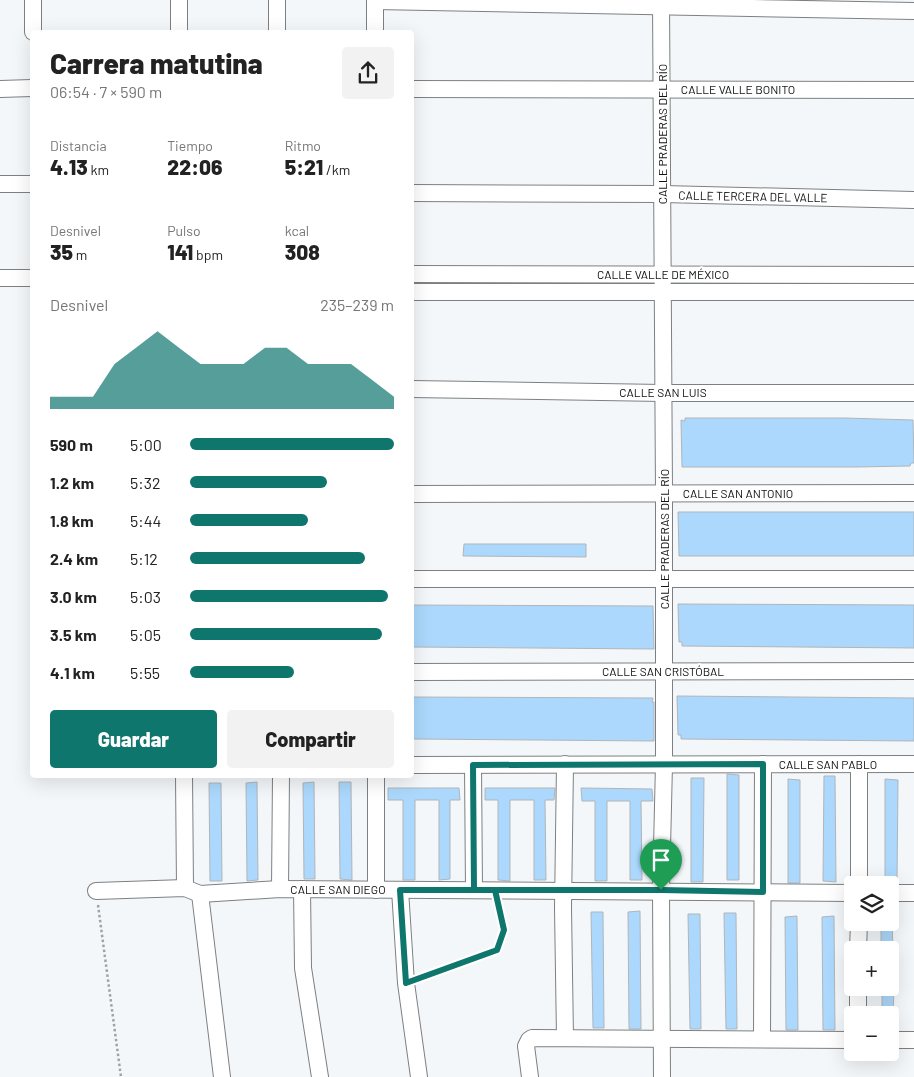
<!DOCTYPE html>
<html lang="es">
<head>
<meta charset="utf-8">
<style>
  :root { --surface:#fff; --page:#f2f2f2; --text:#222; --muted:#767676; --accent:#0f766e }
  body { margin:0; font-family:Barlow,sans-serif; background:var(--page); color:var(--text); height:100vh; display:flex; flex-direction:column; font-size:19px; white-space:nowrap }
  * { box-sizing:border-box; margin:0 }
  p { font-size:16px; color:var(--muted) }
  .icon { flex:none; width:28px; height:28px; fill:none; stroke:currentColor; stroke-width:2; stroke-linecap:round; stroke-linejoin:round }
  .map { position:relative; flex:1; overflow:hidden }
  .sheet { position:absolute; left:30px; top:30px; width:384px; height:748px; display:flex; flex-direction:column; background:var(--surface); border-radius:5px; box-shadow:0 5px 20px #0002 }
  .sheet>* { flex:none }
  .controls { position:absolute; left:844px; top:876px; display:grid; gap:10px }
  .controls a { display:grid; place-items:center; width:55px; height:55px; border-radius:5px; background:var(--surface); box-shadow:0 5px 20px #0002; font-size:25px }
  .pin { position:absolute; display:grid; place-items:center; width:42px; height:42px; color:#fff; margin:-51px -21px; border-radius:50% 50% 50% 0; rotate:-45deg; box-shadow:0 0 5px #0007 }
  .pin .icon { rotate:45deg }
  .round { display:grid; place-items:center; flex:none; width:52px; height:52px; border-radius:5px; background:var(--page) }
  .overview { display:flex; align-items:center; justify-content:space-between; height:85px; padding:0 20px }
  h1 { font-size:28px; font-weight:800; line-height:38px }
  .stats { display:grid; grid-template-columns:repeat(3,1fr); gap:8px; height:85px; padding:5px 20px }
  .stats div { display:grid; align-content:center }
  .stats b { font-size:21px; font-weight:800 }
  .stats small { font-size:14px; font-weight:400 }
  .stats p { font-size:14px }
  .chart { height:140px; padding:10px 20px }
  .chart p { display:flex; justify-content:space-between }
  .chart svg { width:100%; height:90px; margin-top:5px; fill:var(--accent); opacity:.7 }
  .cta { display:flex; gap:10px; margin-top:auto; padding:10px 20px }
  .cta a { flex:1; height:58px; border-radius:5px; background:var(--accent); color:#fff; font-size:20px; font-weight:800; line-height:58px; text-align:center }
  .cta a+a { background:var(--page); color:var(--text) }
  ul { padding:0 20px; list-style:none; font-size:16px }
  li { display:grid; grid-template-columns:80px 60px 1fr; align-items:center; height:38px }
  li i { height:12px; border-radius:6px; background:var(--accent) }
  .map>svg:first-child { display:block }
  .building { fill:#abd8fc; stroke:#b1b5b8 }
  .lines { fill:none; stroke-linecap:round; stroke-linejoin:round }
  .minor-casing { stroke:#7d8082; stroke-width:18 }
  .path { stroke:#a0a2a5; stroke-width:2.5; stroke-dasharray:2.5 2.5; stroke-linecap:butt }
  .minor { stroke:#fff; stroke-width:16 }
  .route-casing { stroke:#fff; stroke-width:10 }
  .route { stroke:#0f766e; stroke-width:6 }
  .labels { text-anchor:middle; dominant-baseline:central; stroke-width:4.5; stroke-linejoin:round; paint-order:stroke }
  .street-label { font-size:12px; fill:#111213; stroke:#fff }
</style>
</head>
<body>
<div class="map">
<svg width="914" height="1077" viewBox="0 0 914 1077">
  <rect width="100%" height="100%" fill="#f4f7fa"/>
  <g class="building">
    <polygon points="685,418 844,418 913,420 914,463 911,463 910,466 856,467 682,467 681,420 685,421"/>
    <polygon points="678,512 914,512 914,556 679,556"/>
    <polygon points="464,544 586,544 586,557 463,556"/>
    <polygon points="678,604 914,605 914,648 682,646 682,642 679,642"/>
    <polygon points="411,605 653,606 654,649 411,647"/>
    <polygon points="677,696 914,698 914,741 681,739 681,735 678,735"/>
    <polygon points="413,697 653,698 652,702 654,702 654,741 411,739 411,701 413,701"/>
    <polygon points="727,774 739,775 739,880 727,880"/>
    <polygon points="824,776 835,776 836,882 823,881"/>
    <polygon points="691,778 704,778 703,882 691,882"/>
    <polygon points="788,779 800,780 800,883 788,883"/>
    <polygon points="885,779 898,780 897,883 885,884"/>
    <polygon points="257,782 258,880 247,881 246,783"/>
    <polygon points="314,782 315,879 304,879 303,783"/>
    <polygon points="339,782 351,782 352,880 340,879"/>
    <polygon points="209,783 221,783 222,881 210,881"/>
    <polygon points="388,788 459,788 460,800 450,800 450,879 439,880 439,800 415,800 415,880 403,880 403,800 388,800"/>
    <polygon points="485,788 555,788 554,800 545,800 546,880 534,880 534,800 510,800 510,881 498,880 498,800 485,800"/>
    <polygon points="581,788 652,789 653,801 641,801 642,880 630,880 630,801 607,801 607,881 595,881 595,801 582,801"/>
    <polygon points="640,911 641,1029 629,1029 628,912"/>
    <polygon points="591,912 603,912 604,1028 593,1028"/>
    <polygon points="724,913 736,913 737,1029 726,1029"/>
    <polygon points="688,914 700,914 701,1029 690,1029"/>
    <polygon points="797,916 798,1030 786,1030 785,917"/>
    <polygon points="834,916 835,1030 823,1030 822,917"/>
    <polygon points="881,922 892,922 893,950 881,950"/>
    <polygon points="882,988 894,988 893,1015 882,1015"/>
  </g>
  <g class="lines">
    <g class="minor-casing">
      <g id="minor">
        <polyline points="661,0 664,493 664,764 661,890 662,1077"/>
        <polyline points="375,1 914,11"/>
        <polyline points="33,32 33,0"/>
        <polyline points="179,32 179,0"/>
        <polyline points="277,32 277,0"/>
        <polyline points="375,32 375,0"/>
        <polyline points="0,89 32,88"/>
        <polyline points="411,89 914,90"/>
        <polyline points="0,184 32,184"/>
        <polyline points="411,193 663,194 914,200"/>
        <polyline points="411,274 914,275"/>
        <polyline points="0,278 32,278"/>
        <polyline points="411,292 914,292"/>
        <polyline points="411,389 663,393 914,393"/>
        <polyline points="411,494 914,493"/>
        <polyline points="411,579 914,579"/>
        <polyline points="411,672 914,671"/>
        <polyline points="859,764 859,885"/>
        <polyline points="411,765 914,764"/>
        <polyline points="473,765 474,890"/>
        <polyline points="184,775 185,888"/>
        <polyline points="376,775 376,890"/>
        <polyline points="280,889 281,775"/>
        <polyline points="302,889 303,968 320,1077"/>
        <polyline points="400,890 406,983 419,1077"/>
        <polyline points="96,891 185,888 200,894 280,889 852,893"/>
        <polyline points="890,893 914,893"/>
        <polyline points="200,894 222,1077"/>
        <polyline points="858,950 859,922"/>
        <polyline points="858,1015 858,988"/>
        <polyline points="565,1038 563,908 565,764"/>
        <polyline points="762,1039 763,764"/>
        <polyline points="890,1040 914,1040"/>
        <polyline points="530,1077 526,1046 529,1040 532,1038 852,1040"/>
      </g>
    </g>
    <g class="path">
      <polyline points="98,905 121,1077"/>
      <polyline points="419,978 497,950 504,929 498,905"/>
    </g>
    <use href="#minor" class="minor"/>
  </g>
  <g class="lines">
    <g class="route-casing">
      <path id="route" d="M661,890c-87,0 -174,0 -261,0l6,93 91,-33 7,-20 -9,-40h-21l-1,-125 290,-1v128l-102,-2"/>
    </g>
    <use href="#route" class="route"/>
  </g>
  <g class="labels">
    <g class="street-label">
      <text x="738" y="89">CALLE VALLE BONITO</text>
      <text transform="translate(662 134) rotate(-90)">CALLE PRADERAS DEL RÍO</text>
      <text transform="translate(753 196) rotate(1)">CALLE TERCERA DEL VALLE</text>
      <text x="663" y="274">CALLE VALLE DE MÉXICO</text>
      <text x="663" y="392">CALLE SAN LUIS</text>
      <text x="738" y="493">CALLE SAN ANTONIO</text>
      <text transform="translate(664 539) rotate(-90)">CALLE PRADERAS DEL RÍO</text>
      <text x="663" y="671">CALLE SAN CRISTÓBAL</text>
      <text x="828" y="764">CALLE SAN PABLO</text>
      <text x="338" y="889">CALLE SAN DIEGO</text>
    </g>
  </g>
</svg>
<div class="controls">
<a><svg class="icon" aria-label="layers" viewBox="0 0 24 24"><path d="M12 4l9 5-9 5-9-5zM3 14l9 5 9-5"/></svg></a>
<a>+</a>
<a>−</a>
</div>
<div class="pin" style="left:661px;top:890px;background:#1e9e55"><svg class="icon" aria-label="arrive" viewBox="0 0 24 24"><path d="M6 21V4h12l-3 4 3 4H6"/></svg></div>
<section class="sheet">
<div class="overview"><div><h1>Carrera matutina</h1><p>06:54 · 7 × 590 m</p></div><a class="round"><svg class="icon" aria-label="share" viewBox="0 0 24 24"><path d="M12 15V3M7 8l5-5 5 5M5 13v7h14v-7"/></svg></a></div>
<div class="stats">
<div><p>Distancia</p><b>4.13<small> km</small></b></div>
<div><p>Tiempo</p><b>22:06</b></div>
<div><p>Ritmo</p><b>5:21<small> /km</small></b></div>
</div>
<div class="stats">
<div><p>Desnivel</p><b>35<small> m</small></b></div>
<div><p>Pulso</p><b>141<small> bpm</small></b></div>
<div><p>kcal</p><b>308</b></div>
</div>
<div class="chart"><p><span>Desnivel</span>235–239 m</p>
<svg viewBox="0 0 160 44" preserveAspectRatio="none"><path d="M0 44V38L10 38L20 38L30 22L40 14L50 6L60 14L70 22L80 22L90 22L100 14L110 14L120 22L130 22L140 22L150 30L160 38V44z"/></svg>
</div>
<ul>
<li><b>590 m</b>5:00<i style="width:100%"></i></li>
<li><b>1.2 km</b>5:32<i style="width:67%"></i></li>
<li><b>1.8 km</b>5:44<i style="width:58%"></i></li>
<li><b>2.4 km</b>5:12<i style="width:86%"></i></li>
<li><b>3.0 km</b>5:03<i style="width:97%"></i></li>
<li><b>3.5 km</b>5:05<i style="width:94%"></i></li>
<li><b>4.1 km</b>5:55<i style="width:51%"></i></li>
</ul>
<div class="cta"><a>Guardar</a><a>Compartir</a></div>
</section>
</div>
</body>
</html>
